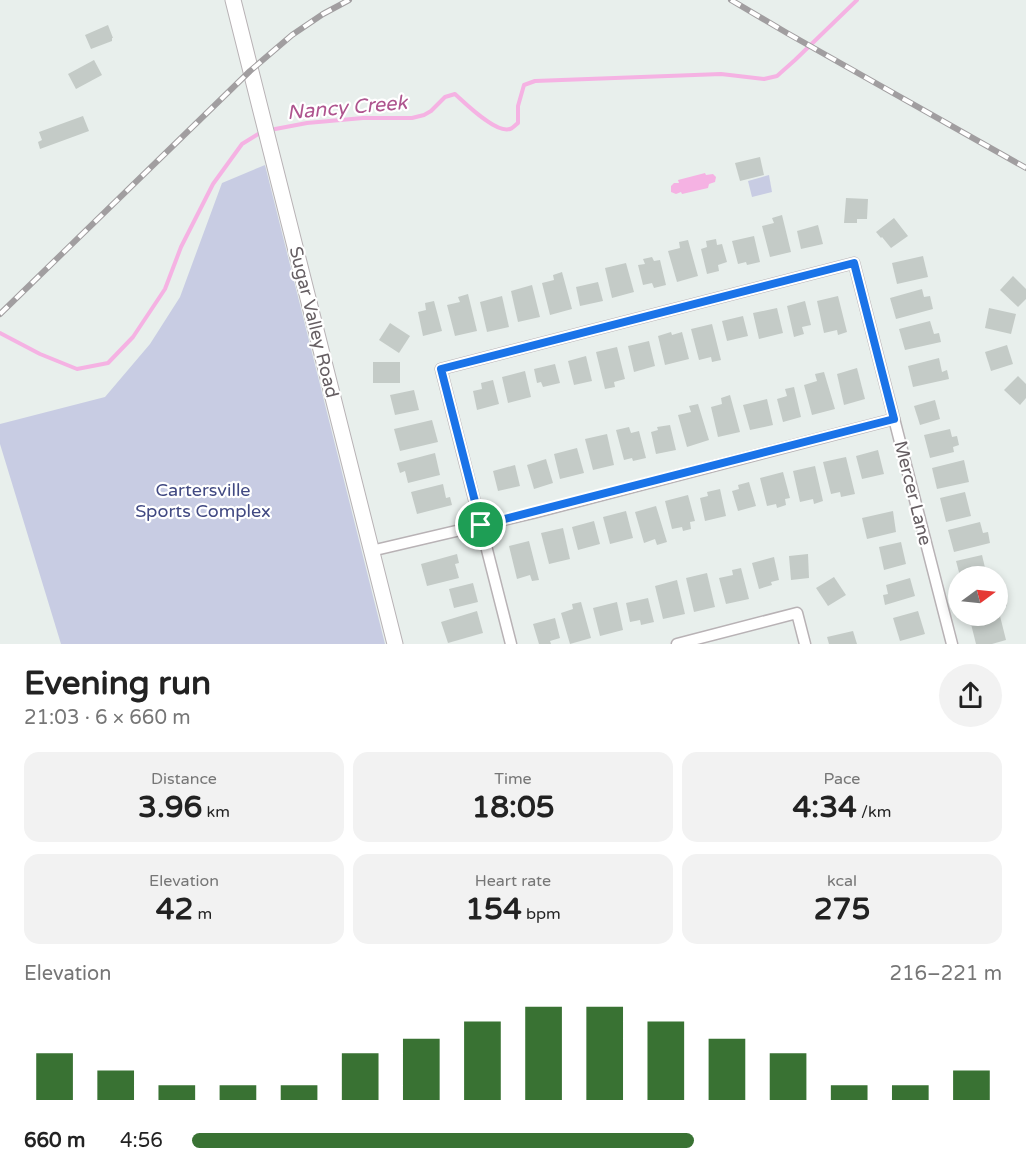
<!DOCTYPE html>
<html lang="en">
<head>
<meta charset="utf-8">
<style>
  :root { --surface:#fff; --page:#f2f2f2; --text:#222; --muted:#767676; --accent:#397233 }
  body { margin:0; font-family:"Varela Round",sans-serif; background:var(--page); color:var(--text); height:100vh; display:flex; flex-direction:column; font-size:22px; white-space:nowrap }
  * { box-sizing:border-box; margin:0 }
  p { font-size:20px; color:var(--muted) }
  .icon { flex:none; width:33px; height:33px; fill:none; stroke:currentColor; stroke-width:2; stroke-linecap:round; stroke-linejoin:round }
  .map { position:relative; height:644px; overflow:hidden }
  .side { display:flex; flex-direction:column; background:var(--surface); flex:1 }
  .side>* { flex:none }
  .needle { width:39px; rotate:75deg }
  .buttons { position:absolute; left:948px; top:566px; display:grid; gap:12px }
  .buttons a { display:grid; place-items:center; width:60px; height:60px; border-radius:50%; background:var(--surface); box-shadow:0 3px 9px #0003; font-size:30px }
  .pin { position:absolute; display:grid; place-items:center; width:51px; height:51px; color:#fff; margin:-26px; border:3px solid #fff; border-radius:50%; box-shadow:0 2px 6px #0007 }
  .round { display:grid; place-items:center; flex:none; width:63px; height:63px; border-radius:32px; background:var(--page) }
  .headline { display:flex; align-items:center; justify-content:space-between; height:102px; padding:0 24px }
  h1 { font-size:33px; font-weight:700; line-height:45px }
  .stats { display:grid; grid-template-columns:repeat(3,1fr); gap:9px; height:102px; padding:6px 24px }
  .stats div { display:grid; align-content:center; border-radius:15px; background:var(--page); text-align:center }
  .stats b { font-size:30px; font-weight:700 }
  .stats small { font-size:16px; font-weight:400 }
  .stats p { font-size:16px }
  .chart { height:168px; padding:12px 24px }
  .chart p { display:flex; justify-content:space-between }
  .chart svg { width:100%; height:108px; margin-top:6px; stroke:var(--accent); stroke-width:6 }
  ul { padding:0 24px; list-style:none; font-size:20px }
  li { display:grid; grid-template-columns:96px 72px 1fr; align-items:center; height:45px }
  li i { height:15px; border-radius:8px; background:var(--accent) }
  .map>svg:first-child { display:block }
  .green { fill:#c8cce3 }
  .water { fill:#f5b2e3 }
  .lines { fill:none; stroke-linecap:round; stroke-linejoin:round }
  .stream { stroke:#f5b2e3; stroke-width:4 }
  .building { fill:#c4cbc7 }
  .street-casing { stroke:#b8b2b5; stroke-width:13 }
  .secondary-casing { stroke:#b8b2b5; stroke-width:17 }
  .street { stroke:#fff; stroke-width:10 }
  .secondary { stroke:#fff; stroke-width:15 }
  .rail-casing { stroke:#a19ea0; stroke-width:6 }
  .rail { stroke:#fff; stroke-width:4; stroke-dasharray:11; stroke-linecap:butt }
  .route-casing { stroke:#fff; stroke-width:12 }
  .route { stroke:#1a73e8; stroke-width:8 }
  .labels { text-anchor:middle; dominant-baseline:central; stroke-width:4.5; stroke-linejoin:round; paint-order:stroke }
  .street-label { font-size:18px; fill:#665f63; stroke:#fff }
  .park-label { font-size:18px; fill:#414982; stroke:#fff }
  .water-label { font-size:20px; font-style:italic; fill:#ae548e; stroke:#fff }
</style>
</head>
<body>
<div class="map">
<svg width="1026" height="644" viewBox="0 0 1026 644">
  <rect width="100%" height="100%" fill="#e8efec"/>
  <g class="green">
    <polygon points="265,165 385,644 61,644 0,444 0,424 105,397 150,344 180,297 222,183"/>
    <polygon points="769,175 772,192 752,197 748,181"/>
  </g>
  <polygon class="water" points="705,173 706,175 713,174 716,177 715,182 709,184 708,188 682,194 681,192 676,194 671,192 671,186 674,183 679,183 678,180"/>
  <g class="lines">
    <g class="stream">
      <path d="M270,130l37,-7 56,-5h49l12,-3 7,-4 14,-14 10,-3c10,9 41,40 55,35 3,-1 5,-4 8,-6v-17l6,-21 11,-4 186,-7 43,5 13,-3 18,-16 62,-60"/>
      <polyline points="0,333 40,354 77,369 108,363 133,337 165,289 181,247 213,184 242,144 263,131"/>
    </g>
  </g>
  <g class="building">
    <polygon points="108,25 113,38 112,38 112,41 91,49 85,35"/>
    <polygon points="94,60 102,75 76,89 68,74"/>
    <polygon points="83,116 89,131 40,149 38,142 42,140 39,132"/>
    <polygon points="760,157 764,175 740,181 735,163"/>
    <polygon points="846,198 868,199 867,219 857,219 857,223 844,223"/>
    <polygon points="782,215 791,252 770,257 762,226 774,223 772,218"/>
    <polygon points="894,218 908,236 891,248 882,237 881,238 876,232"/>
    <polygon points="818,225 823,244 801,249 797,231"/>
    <polygon points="754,236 760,262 747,265 746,262 738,264 732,241"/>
    <polygon points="716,239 717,245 722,244 727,262 718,265 719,271 707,274 701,249 707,247 706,241"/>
    <polygon points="688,240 698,276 677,282 668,251 680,248 679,242"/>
    <polygon points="923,256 928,277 897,284 892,263"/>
    <polygon points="652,257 654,261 660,260 666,285 654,288 652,283 643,285 638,265 645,264 643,259"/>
    <polygon points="626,263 634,292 612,298 605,268"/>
    <polygon points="562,272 572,309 550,315 542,283 554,280 553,275"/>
    <polygon points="1013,276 1026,289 1026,299 1018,307 1000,290"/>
    <polygon points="598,282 603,301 580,306 576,287"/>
    <polygon points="532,285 540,317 518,322 511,291"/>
    <polygon points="922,289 924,297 930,296 933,309 896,319 890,298"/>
    <polygon points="468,294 477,331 455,336 447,305 460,302 458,297"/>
    <polygon points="502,296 509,327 487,332 480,302"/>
    <polygon points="838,296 847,332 838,335 837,330 824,333 817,301"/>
    <polygon points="434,301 442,331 423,336 418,312 426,310 425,303"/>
    <polygon points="805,301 811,325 802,327 804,334 794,337 787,306"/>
    <polygon points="777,308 783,333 759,339 753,313"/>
    <polygon points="989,308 1016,314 1011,334 985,328"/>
    <polygon points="743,316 748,336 727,341 722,321"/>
    <polygon points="930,321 934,334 939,333 941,342 905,350 899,329"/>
    <polygon points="390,323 410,336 399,353 379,340"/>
    <polygon points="712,324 721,360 712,362 711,357 699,360 691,329"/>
    <polygon points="671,332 672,335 682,332 689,359 665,365 658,336"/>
    <polygon points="649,341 655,366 634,372 628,346"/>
    <polygon points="1007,345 1013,364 991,371 985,352"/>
    <polygon points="617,347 625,379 614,382 615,387 605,389 596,352"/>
    <polygon points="586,356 592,381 574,385 568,361"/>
    <polygon points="939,358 942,372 947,370 949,379 913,387 908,366"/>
    <rect x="373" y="362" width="27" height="21"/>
    <polygon points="555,364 560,383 543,387 541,382 537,383 534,369"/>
    <polygon points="857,368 865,399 844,405 837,374"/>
    <polygon points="525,371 531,397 508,403 502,377"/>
    <polygon points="824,372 835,409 812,415 804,385 817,381 815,374"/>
    <polygon points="1018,376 1026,384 1026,398 1020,405 1004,390"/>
    <polygon points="493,380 499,404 477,410 473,391 482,389 481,383"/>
    <polygon points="794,387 801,417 783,422 777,399 787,396 785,389"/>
    <polygon points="414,390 419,410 395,415 390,395"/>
    <polygon points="730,395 740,432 718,437 711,407 722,404 721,398"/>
    <polygon points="767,399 773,425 750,430 743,405"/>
    <polygon points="935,400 940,419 920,425 914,406"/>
    <polygon points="698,404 709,440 687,447 678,415 691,412 689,406"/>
    <polygon points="432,420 438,442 400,451 394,429"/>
    <polygon points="670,425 676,450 656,454 651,432 658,430 657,427"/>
    <polygon points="629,427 631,433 639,431 646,458 633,461 632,458 624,460 616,430"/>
    <polygon points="950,429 952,437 957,436 959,445 953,447 954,452 930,458 924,435"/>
    <polygon points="607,434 614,465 593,470 585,439"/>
    <polygon points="577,448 584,473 560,479 554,454"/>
    <polygon points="878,450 884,474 862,479 856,456"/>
    <polygon points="435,453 440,475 408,483 405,471 400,473 397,463"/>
    <polygon points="846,457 855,494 841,497 840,492 831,494 823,462"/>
    <polygon points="546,459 553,483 534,489 527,465"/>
    <polygon points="964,460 969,482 937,489 932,468"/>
    <polygon points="515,465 520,486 498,491 493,471"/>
    <polygon points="815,466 823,501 814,504 813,499 800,502 793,471"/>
    <polygon points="783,472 790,498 785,499 786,505 777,508 776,504 767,506 760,478"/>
    <polygon points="749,482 756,506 738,511 732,491 739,489 738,485"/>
    <polygon points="443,484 446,498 450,497 452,505 417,514 411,492"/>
    <polygon points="720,489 726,516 705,521 700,498 708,496 707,492"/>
    <polygon points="965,492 971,516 946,522 940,498"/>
    <polygon points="688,495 695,521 690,522 691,529 683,531 682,527 672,529 665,501"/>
    <polygon points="656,506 667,542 657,545 655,539 644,543 635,512"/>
    <polygon points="626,511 633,538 610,544 603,517"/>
    <polygon points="893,511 896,532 867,539 862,518"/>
    <polygon points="594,521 600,544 578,550 572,527"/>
    <polygon points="980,522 983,533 988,532 990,543 954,552 948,530"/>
    <polygon points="563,528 570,559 549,564 541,533"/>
    <polygon points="529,541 539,580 532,581 530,575 517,579 509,546"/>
    <polygon points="901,542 906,564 884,570 879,547"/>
    <polygon points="457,554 459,563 455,564 459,578 427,586 421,564"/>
    <polygon points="808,554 809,578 791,580 789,556"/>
    <polygon points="982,555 987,576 960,576 956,561"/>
    <polygon points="774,557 779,580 771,582 772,585 759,589 752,563"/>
    <polygon points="741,568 749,599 726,604 719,578 733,575 732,570"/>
    <polygon points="707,573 715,607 694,612 686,578"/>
    <polygon points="834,577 846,595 828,606 816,588"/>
    <polygon points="910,578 915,596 885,605 883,595 888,594 886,585"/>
    <polygon points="677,580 685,614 663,619 655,586"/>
    <polygon points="473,583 478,602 454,608 449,589"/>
    <polygon points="1005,596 1007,606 998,608 998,598"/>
    <polygon points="648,598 654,622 641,625 640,620 630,622 626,603"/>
    <polygon points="581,602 591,638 570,644 561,613 573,609 572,604"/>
    <polygon points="617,602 623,630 600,636 593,608"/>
    <polygon points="477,611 483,633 448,643 441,622"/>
    <polygon points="918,611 925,634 900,641 893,618"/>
    <polygon points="1000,616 1006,640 992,644 976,644 971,624"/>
    <polygon points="555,618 560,638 550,641 551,644 539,644 533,624"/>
    <polygon points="853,631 857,644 829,644 827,637"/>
  </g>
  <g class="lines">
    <g class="street-casing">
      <g id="street">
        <polyline points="371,551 533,513 894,419"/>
        <polyline points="511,644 441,369 854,263 952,644"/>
        <polyline points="677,644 797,613 805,644"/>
      </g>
    </g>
    <g class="secondary-casing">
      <polyline id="secondary" points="233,0 395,644"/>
    </g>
    <use href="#street" class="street"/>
    <use href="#secondary" class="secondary"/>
    <g class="rail-casing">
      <g id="rail">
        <polyline points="731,0 787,33 1026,168"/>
        <polyline points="0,314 250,71 292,35 323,14 349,0"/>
      </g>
    </g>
    <use href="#rail" class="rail"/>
  </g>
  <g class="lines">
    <g class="route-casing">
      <polygon id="route" points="854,263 894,419 481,525 441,369"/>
    </g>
    <use href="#route" class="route"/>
  </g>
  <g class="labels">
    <g class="street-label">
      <text transform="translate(314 322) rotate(76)">Sugar Valley Road</text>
      <text transform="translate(913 493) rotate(76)">Mercer Lane</text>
    </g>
    <g class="park-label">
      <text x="203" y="490">Cartersville<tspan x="203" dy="21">Sports Complex</tspan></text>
    </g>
    <g class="water-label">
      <text transform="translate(347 108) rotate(-5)">Nancy Creek</text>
    </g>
  </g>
</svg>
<div class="buttons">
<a><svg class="needle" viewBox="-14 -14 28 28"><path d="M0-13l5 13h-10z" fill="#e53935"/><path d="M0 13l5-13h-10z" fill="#767676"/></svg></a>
</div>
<div class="pin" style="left:481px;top:525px;background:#1e9e55"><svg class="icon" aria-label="arrive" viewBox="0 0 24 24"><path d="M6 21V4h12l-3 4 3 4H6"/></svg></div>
</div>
<section class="side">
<div class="headline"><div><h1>Evening run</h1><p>21:03 · 6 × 660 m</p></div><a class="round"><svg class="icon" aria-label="share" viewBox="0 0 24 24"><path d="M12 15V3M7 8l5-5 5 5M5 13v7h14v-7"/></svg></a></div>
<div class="stats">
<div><p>Distance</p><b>3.96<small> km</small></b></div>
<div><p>Time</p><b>18:05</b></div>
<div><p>Pace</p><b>4:34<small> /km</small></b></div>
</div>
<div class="stats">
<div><p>Elevation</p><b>42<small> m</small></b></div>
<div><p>Heart rate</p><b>154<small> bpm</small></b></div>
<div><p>kcal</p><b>275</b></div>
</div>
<div class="chart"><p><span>Elevation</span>216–221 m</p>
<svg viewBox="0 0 160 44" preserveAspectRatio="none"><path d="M5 44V25M15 44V32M25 44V38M35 44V38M45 44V38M55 44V25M65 44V19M75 44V12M85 44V6M95 44V6M105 44V12M115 44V19M125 44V25M135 44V38M145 44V38M155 44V32"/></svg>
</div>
<ul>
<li><b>660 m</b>4:56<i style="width:62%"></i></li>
</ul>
</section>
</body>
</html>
